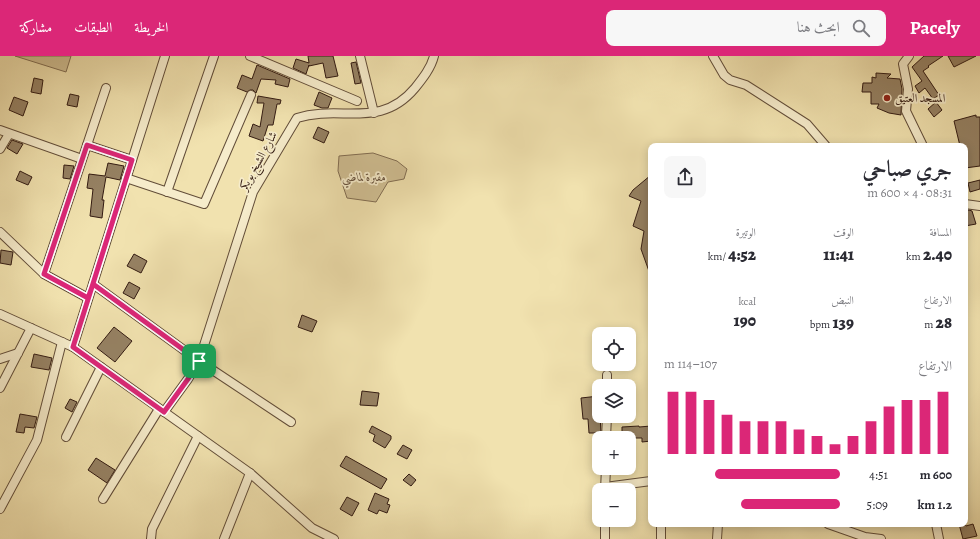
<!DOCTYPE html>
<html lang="ar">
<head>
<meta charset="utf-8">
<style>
  :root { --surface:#fff; --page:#f7f7f7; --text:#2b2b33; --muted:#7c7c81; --accent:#db2777 }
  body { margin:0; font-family:Alegreya,Amiri,serif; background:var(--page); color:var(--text); direction:rtl; height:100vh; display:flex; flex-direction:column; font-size:15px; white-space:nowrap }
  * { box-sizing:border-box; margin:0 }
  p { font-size:13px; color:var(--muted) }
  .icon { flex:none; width:22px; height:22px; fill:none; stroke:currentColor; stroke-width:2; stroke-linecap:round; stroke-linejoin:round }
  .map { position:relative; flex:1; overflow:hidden; direction:ltr }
  .sheet { position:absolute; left:648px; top:87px; width:320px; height:384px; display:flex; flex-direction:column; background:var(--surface); border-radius:8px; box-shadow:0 2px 10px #0003; direction:rtl }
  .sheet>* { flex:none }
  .buttons { position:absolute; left:592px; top:271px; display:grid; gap:8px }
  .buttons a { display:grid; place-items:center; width:44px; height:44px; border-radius:8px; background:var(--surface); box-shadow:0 2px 10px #0003; font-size:20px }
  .pin { position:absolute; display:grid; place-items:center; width:34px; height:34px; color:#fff; margin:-17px; border-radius:8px; box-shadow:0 2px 6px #0006 }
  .round { display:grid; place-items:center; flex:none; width:42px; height:42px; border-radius:8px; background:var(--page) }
  .overview { display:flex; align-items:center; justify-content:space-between; height:68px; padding:0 16px }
  h1 { font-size:22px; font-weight:800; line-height:30px }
  .metrics { display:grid; grid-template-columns:repeat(3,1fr); gap:6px; height:68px; padding:4px 16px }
  .metrics div { display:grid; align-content:center }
  .metrics b { font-size:17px; font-weight:800 }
  .metrics small { font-size:11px; font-weight:400 }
  .metrics p { font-size:11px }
  .chart { height:112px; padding:8px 16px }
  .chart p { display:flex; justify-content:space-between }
  .chart svg { width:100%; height:72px; margin-top:4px; stroke:var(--accent); stroke-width:6 }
  ul { padding:0 16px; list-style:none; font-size:13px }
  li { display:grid; grid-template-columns:64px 48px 1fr; align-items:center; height:30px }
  li i { height:10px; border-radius:5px; background:var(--accent) }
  header { display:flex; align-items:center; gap:24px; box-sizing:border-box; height:56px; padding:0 20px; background:var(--accent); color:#fff }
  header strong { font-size:19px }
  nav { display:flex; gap:22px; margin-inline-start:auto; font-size:14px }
  .search { width:280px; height:36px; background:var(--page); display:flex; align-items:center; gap:10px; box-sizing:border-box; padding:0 14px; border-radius:8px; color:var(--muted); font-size:15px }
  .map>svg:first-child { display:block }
  .green { fill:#d1c094; stroke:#826e53 }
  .building { fill:#968264; stroke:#331b12 }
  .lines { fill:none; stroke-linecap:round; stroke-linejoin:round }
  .minor-casing { stroke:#624d39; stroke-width:10 }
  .minor { stroke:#f6eccb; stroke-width:8 }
  .route-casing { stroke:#fff; stroke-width:8 }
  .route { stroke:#db2777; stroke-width:5 }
  .poi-dot { fill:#8f2418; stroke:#f6eccb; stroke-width:1.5 }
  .labels { text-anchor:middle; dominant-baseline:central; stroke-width:3.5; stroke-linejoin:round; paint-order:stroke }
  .poi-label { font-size:12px; fill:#331b12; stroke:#f6eccb; text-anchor:start }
  .street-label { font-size:12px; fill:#331b12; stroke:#f6eccb }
  .park-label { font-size:12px; font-style:italic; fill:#624d39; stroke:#f6eccb }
</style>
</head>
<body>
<header>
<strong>Pacely</strong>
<div class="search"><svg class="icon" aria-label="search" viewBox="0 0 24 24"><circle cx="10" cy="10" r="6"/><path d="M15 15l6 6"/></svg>ابحث هنا</div>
<nav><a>الخريطة</a><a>الطبقات</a><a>مشاركة</a></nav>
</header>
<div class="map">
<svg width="980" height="483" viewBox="0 0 980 483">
  <rect width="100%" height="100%" fill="#f1e2af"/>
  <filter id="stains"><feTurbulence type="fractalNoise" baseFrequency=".005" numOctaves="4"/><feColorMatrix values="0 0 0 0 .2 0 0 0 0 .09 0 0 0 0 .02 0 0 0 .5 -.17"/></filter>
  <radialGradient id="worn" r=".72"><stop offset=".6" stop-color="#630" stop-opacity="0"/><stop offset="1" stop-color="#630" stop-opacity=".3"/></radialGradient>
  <g class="green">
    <polygon points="15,0 71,0 66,16"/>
    <polygon points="373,97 397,105 407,113 404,123 388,126 376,146 347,142 338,115 339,100"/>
  </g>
  <g class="building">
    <polygon points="308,0 333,0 338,20 326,22 323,7 309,10 309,9 306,18 293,12 296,3 309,7"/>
    <polygon points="924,0 943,0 928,10 929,11 923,15 939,39 933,43 925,32 919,37 915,30 922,25 912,11"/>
    <polygon points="948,0 976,0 954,11"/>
    <polygon points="356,6 361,27 355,28 351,7"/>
    <polygon points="257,9 290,23 288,31 275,28 276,24 261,23 256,37 253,34 250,34 247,36 237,32 242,19 252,23"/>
    <polygon points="876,17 891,18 887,22 900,23 902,33 901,59 889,57 877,52 879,48 871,48 871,36 862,36 863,27 872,27 872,21 876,22"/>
    <polygon points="34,22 43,24 41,38 31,36"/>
    <polygon points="319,36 332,42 328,52 322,52 314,49"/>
    <polygon points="70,38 79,40 77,51 67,49"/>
    <polygon points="258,40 281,44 280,48 277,48 273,69 268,69 263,85 249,80 253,68 260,71 264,47 257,47"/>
    <polygon points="14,41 28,46 23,60 9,54"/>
    <polygon points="936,46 942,54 934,61 928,53"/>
    <polygon points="976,59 976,61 980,61 980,110 965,112 965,90 960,90 954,65"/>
    <polygon points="318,71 329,76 324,87 313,82"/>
    <polygon points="12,84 23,88 17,98 7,92"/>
    <polygon points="108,107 124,110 120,124 106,121 102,144 104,144 102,162 90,160 93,133 87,132 89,118 105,120"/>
    <polygon points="64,109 74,110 70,123 63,122"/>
    <polygon points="20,115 32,121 28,129 16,124"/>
    <polygon points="651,119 651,217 650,218 641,193 644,175 633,170 641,145 629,140 633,134"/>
    <polygon points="980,124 980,133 970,136 968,127"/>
    <polygon points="969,154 972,155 976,168 965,170 965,155"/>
    <polygon points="1,194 13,196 11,209 0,207"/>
    <polygon points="134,198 147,205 141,217 127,210"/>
    <polygon points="129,226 140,232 134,243 123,237"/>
    <polygon points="302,259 317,265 312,276 298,271"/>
    <polygon points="114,271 132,285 115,306 97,292"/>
    <polygon points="34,298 52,302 49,314 31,311"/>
    <polygon points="362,335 379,337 377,350 360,349"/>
    <polygon points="599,340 601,377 589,377 588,363 583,363 581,342"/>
    <polygon points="70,343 77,346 72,356 65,352"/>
    <polygon points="20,358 37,361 34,372 25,371 24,377 16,376"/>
    <polygon points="372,370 391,380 391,383 385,392 373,385 375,379 369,376"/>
    <polygon points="639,370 639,371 651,370 651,385 642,386 642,382 622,382 622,371"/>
    <polygon points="403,389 412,394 407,403 397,398"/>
    <polygon points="346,400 387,423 381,433 340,410"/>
    <polygon points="96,402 115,414 107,427 88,414"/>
    <polygon points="409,418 416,424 411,430 403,424"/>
    <polygon points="375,437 389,443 387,448 390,449 387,457 379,454 377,458 368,454"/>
    <polygon points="347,441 359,447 352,460 340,453"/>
    <polygon points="959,468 965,468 966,470 973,468 977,480 963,483"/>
  </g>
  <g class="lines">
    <g class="minor-casing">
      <g id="minor">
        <polyline points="250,0 357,45"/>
        <polyline points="360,0 374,57"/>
        <polyline points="713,0 724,19 730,24 746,29 807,68 826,90"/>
        <polyline points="909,0 903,8 908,33 906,55 923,90"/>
        <polyline points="0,74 82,103"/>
        <polyline points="87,89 132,104"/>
        <polyline points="0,93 9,78"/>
        <polyline points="126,122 204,148 251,39"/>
        <polyline points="167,136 214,0"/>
        <polyline points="965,148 980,150"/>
        <polyline points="0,176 44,218 88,242"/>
        <polyline points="44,218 106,32"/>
        <polyline points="93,228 199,305 291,366"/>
        <polyline points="0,258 73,291 250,417 312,472 334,483"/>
        <polyline points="73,291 165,0"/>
        <polyline points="0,303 18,297"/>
        <polyline points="607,330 607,319"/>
        <polyline points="0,332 31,272"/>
        <path d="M164,356l24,-33 11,-18 54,-169 44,-74c43,-14 83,12 118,-30 8,-10 16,-20 19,-32"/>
        <polyline points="66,381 101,311"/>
        <polyline points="606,382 607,360"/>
        <polyline points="605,431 651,425"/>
        <polyline points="605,434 606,412"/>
        <polyline points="103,443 159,353"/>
        <polyline points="0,453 37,384 62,286"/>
        <polyline points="828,468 865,481 881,483"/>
        <polyline points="936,468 939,483"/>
        <polyline points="151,483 152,473 198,380"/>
        <polyline points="224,483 250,417"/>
        <polyline points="605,483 605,464"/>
        <polyline points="661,483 661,468"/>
        <polyline points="717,483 718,468"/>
      </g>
    </g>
    <use href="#minor" class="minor"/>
  </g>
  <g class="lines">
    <g class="route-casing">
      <polyline id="route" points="199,305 93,228 88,242 44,218 87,89 132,104 73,291 164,356 188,323 199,305"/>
    </g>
    <use href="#route" class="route"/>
  </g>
  <circle class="poi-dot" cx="887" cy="42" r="4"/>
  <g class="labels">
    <g class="poi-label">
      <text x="895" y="42">المسجد العتيق</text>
    </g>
    <g class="street-label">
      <text transform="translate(258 105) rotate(-61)">شارع الشيخ بوبكر</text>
    </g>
    <g class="park-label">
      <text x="364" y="121">مقبرة لماضي</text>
    </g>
  </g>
  <rect width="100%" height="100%" filter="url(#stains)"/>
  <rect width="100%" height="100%" fill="url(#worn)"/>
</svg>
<div class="buttons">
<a><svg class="icon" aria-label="locate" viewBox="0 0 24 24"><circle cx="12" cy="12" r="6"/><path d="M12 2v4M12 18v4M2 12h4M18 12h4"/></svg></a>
<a><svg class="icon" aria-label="layers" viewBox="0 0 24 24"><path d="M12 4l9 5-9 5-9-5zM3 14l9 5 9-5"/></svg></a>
<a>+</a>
<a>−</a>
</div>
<div class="pin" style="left:199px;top:305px;background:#1e9e55"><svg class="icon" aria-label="arrive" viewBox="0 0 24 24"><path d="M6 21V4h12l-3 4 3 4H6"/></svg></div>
<section class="sheet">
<div class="overview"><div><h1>جري صباحي</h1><p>08:31 · 4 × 600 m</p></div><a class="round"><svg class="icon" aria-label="share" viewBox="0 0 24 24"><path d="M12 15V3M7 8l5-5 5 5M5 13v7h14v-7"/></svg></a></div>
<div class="metrics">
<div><p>المسافة</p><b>2.40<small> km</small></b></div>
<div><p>الوقت</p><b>11:41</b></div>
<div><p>الوتيرة</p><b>4:52<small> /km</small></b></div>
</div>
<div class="metrics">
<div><p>الارتفاع</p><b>28<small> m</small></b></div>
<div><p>النبض</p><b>139<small> bpm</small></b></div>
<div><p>kcal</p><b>190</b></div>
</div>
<div class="chart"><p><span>الارتفاع</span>107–114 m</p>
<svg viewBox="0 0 160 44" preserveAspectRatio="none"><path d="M5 44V6M15 44V6M25 44V11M35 44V20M45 44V24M55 44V24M65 44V24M75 44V29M85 44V33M95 44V38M105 44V33M115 44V24M125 44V15M135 44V11M145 44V11M155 44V6"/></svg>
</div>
<ul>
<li><b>600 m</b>4:51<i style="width:71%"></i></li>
<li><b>1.2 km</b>5:09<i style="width:56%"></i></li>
</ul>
</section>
</div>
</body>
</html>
